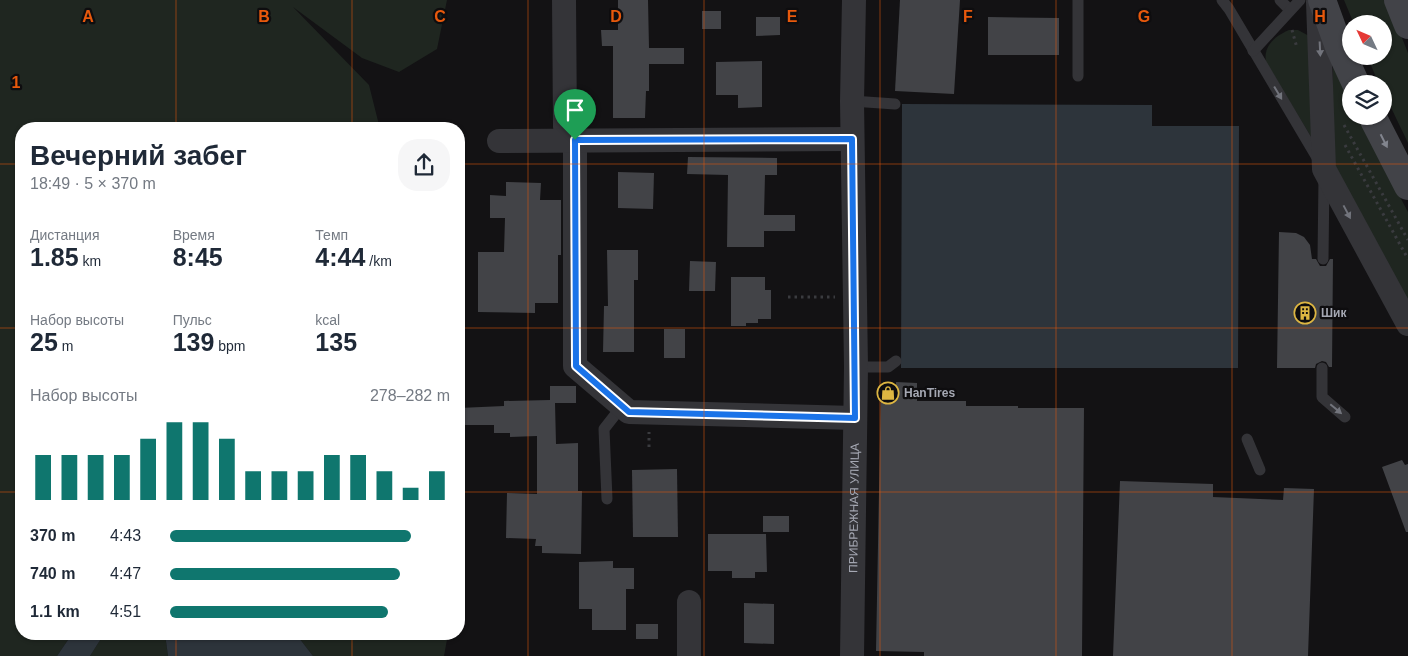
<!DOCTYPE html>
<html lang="ru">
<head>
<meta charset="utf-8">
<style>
  :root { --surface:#fff; --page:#f6f6f7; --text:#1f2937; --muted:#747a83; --accent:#0f766e }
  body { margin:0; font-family:Arial,sans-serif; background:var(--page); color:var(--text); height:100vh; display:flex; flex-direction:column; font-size:19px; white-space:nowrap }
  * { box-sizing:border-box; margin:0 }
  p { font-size:16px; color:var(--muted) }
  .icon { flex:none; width:28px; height:28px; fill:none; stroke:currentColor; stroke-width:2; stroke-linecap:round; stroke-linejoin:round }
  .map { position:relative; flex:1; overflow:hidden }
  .panel { position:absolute; left:15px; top:122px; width:450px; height:518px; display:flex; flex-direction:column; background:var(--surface); border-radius:20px; box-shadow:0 1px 4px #0004 }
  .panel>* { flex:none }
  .needle { width:32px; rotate:314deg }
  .buttons { position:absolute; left:1342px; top:15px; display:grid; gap:10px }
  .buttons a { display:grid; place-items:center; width:50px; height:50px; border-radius:50%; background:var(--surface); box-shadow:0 1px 4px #0004; font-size:25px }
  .pin { position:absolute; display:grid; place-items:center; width:42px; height:42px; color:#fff; margin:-51px -21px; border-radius:50% 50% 50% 0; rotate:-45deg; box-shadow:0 0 5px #0007 }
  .pin .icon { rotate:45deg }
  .round { display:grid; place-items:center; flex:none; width:52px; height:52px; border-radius:20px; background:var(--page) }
  .overview { display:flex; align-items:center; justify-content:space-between; height:85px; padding:0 15px }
  h1 { font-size:28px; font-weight:700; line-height:38px }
  .figures { display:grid; grid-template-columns:repeat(3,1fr); gap:8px; height:85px; padding:5px 15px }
  .figures div { display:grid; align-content:center }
  .figures b { font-size:25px; font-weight:700 }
  .figures small { font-size:14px; font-weight:400 }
  .figures p { font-size:14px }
  .chart { height:140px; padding:10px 15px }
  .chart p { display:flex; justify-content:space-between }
  .chart svg { width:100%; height:90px; margin-top:5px; stroke:var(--accent); stroke-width:6 }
  ul { padding:0 15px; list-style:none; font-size:16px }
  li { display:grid; grid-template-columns:80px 60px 1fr; align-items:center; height:38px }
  li i { height:12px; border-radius:6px; background:var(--accent) }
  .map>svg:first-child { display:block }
  .green { fill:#1f2620 }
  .water { fill:#2d343b }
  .building { fill:#424347 }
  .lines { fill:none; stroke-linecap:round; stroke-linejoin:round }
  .path { stroke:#3a3b3f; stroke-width:3; stroke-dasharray:2.5 4; stroke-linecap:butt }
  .service { stroke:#343438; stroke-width:11 }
  .minor { stroke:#343438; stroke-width:24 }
  .secondary { stroke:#424348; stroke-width:28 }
  .oneway { fill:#72747c }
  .oneway2 { fill:#82858e }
  .route-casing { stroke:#fff; stroke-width:10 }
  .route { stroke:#1a73e8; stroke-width:6 }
  .grid { fill:none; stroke:#e8590c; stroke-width:1; stroke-opacity:0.55 }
  .labels { text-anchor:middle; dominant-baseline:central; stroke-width:4.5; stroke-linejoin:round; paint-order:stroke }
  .poi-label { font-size:12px; font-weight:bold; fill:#a5a8b3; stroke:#0e0d0f; text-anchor:start }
  .street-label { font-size:12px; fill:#a5a8b3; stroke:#0e0d0f }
  .grid-label { font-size:16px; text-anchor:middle; font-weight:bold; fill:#e8590c; stroke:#0e0d0f; stroke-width:4.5; stroke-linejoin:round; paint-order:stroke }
</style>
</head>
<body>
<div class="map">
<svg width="1408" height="656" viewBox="0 0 1408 656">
  <rect width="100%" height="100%" fill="#131214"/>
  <g class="green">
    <polygon points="0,0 447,0 437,49 399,72 362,58 293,7 369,85 380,129 21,129 21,634 72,634 57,656 0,656"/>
    <polygon points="1344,0 1387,0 1408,53 1408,143 1384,93 1384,84 1379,84 1367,56 1384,56 1384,24 1354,24"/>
    <path d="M1289,30h9l13,7 2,103 -47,-78c-3,-16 9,-26 23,-32z"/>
    <polygon points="1333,66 1351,104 1351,116 1357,116 1408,212 1408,309 1333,161"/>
    <polygon points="104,634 165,634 168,656 90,656"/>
    <polygon points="296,634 448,634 444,656 313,656"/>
  </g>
  <g class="water">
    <polygon points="902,104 1152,105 1152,126 1239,126 1238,368 901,368"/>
    <polygon points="72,634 104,634 90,656 57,656"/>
    <polygon points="165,634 296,634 313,656 168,656"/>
  </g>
  <g class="building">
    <polygon points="618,0 648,0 649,48 684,48 684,64 649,64 649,91 646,91 645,118 613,118 613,46 602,46 601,30 618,30"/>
    <polygon points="900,0 960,0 954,94 895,91"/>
    <rect x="702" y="11" width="19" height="18"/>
    <polygon points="756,17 780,17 780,35 756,36"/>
    <polygon points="988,17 1059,18 1059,55 988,55"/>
    <polygon points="762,61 762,107 738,108 738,95 716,95 716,62"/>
    <polygon points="688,157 777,158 777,175 765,175 764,215 795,215 795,231 764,231 764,247 727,247 728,175 687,174"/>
    <polygon points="618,172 654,173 653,209 618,208"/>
    <polygon points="506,182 541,183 540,200 561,200 561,255 558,255 558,303 535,303 535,313 478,312 478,252 504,252 505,218 490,218 490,195 506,196"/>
    <polygon points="1279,232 1296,233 1304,237 1310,245 1312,259 1316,259 1320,266 1326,266 1330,259 1333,259 1332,367 1329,367 1326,362 1322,361 1316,364 1315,368 1277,368"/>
    <polygon points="607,250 638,250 638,280 634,280 634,352 603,352 604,306 608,306"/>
    <polygon points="690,261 716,262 715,291 689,291"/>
    <polygon points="731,277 765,277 765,290 771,290 771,319 758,319 758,323 746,323 746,326 731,326"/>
    <rect x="664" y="329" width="21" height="29"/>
    <polygon points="896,382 917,383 917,401 966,401 966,406 1018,406 1018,408 1084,408 1082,656 924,656 924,652 876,651 881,385 896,385"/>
    <polygon points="550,386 576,386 576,403 555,403 556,444 578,443 578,491 582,491 581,554 542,553 542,546 535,546 536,539 506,538 507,493 537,494 537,436 510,437 510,433 494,433 494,425 459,425 459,408 504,406 504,401 550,400"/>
    <polygon points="1402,460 1405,465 1408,464 1408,532 1406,532 1382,467"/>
    <polygon points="677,469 678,537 633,537 632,470"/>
    <polygon points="1120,481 1213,484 1213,497 1283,500 1284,488 1314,489 1308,656 1113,656"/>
    <rect x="763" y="516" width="26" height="16"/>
    <polygon points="708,534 766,534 767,572 755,572 755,578 732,578 732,571 708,571"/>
    <polygon points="613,561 613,568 634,568 634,589 626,589 626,630 592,630 592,609 579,609 579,562"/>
    <polygon points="744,603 774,604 774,644 744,643"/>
    <rect x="636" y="624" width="22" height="15"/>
  </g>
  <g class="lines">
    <g class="path">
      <polyline points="1292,30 1297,48"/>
      <polyline points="1344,125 1408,240"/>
      <polyline points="1345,145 1408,259"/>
      <polyline points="788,297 835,297"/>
      <polyline points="649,447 649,432"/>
    </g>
    <g class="service">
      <polyline points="1078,0 1078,76"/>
      <polyline points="1222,0 1229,9 1319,161"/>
      <polyline points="1280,0 1290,10"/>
      <polyline points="1253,51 1300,0"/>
      <polyline points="852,101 895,104"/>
      <polyline points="1323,259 1324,178"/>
      <polyline points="856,367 888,367 896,361"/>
      <polyline points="1322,368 1322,397 1345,417"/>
      <polyline points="1247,439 1260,470"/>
      <polyline points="607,499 604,429 622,406"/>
    </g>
    <g class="minor">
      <polyline points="564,0 565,127 575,141 575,366 629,412 855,418"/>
      <polyline points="1318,2 1324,169 1408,324"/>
      <polyline points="499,141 852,139"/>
      <polyline points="689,602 689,656"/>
      <path id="s1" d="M852,656l4,-289 -4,-266 2,-101"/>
    </g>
    <g class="secondary">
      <polyline points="1322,0 1339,47 1356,84"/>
      <polyline points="1398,0 1408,25"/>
      <polyline points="1372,116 1408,186"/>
    </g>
  </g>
  <defs><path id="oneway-solid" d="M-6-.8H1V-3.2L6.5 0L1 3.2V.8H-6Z" transform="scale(1.25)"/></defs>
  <g class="oneway">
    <use href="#oneway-solid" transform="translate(1320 49) rotate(87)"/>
    <use href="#oneway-solid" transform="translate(1278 93) rotate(59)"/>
    <use href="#oneway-solid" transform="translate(1347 212) rotate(62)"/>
    <use href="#oneway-solid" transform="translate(1336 409) rotate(40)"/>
  </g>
  <use class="oneway2" href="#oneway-solid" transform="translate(1384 141) rotate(63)"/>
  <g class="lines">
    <g class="route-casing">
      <polygon id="route" points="852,139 855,418 629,412 576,366 575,140"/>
    </g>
    <use href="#route" class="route"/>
  </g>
  <path class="grid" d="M176,0v129M352,0v129M528,0v656M704,0v656M880,0v656M1056,0v656M1232,0v656M0,164h21M459,164h949M0,328h21M459,328h949M0,492h21M459,492h949M176,634v22M352,634v22"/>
  <defs>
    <g id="building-ring" transform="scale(1.125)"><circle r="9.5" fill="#0e0d0f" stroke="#ddb642" stroke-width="1.5"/><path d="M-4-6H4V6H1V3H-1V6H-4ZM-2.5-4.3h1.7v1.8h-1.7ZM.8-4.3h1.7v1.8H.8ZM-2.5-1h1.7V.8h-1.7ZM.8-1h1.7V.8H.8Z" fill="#ddb642"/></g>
    <g id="shop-ring" transform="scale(1.125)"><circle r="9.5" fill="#0e0d0f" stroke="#ddb642" stroke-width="1.5"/><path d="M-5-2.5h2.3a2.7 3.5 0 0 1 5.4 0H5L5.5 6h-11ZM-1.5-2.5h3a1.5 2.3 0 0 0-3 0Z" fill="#ddb642"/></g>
  </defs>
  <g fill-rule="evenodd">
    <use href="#building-ring" x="1305" y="313"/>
    <use href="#shop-ring" x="888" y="393"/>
  </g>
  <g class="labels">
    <g class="poi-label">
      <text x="1321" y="313">Шик</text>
      <text x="904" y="393">HanTires</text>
    </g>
    <g class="street-label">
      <text stroke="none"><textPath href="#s1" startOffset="148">ПРИБРЕЖНАЯ УЛИЦА</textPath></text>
    </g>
  </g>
  <g class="grid-label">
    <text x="88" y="22">A</text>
    <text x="264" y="22">B</text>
    <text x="440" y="22">C</text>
    <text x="616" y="22">D</text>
    <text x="792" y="22">E</text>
    <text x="968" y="22">F</text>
    <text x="1144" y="22">G</text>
    <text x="1320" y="22">H</text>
    <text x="16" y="88">1</text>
  </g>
</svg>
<div class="buttons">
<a><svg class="needle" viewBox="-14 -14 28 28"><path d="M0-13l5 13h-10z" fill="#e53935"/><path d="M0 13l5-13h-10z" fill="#747a83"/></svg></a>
<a><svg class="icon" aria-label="layers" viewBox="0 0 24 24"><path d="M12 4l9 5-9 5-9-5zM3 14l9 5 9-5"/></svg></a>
</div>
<div class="pin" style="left:575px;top:140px;background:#1e9e55"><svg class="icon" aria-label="arrive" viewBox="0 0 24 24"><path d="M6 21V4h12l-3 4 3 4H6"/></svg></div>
<section class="panel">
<div class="overview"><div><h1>Вечерний забег</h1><p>18:49 · 5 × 370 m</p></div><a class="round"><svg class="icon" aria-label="share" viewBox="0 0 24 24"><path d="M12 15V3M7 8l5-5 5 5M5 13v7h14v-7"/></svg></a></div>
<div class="figures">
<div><p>Дистанция</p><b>1.85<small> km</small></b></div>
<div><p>Время</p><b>8:45</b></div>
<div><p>Темп</p><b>4:44<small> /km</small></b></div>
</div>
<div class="figures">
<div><p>Набор высоты</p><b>25<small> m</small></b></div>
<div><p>Пульс</p><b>139<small> bpm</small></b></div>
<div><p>kcal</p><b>135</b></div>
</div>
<div class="chart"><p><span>Набор высоты</span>278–282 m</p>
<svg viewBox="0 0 160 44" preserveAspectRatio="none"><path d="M5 44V22M15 44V22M25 44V22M35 44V22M45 44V14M55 44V6M65 44V6M75 44V14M85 44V30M95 44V30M105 44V30M115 44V22M125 44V22M135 44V30M145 44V38M155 44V30"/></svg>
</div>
<ul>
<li><b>370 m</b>4:43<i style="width:86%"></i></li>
<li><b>740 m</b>4:47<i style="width:82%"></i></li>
<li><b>1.1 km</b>4:51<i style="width:78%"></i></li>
</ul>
</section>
</div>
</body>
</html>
